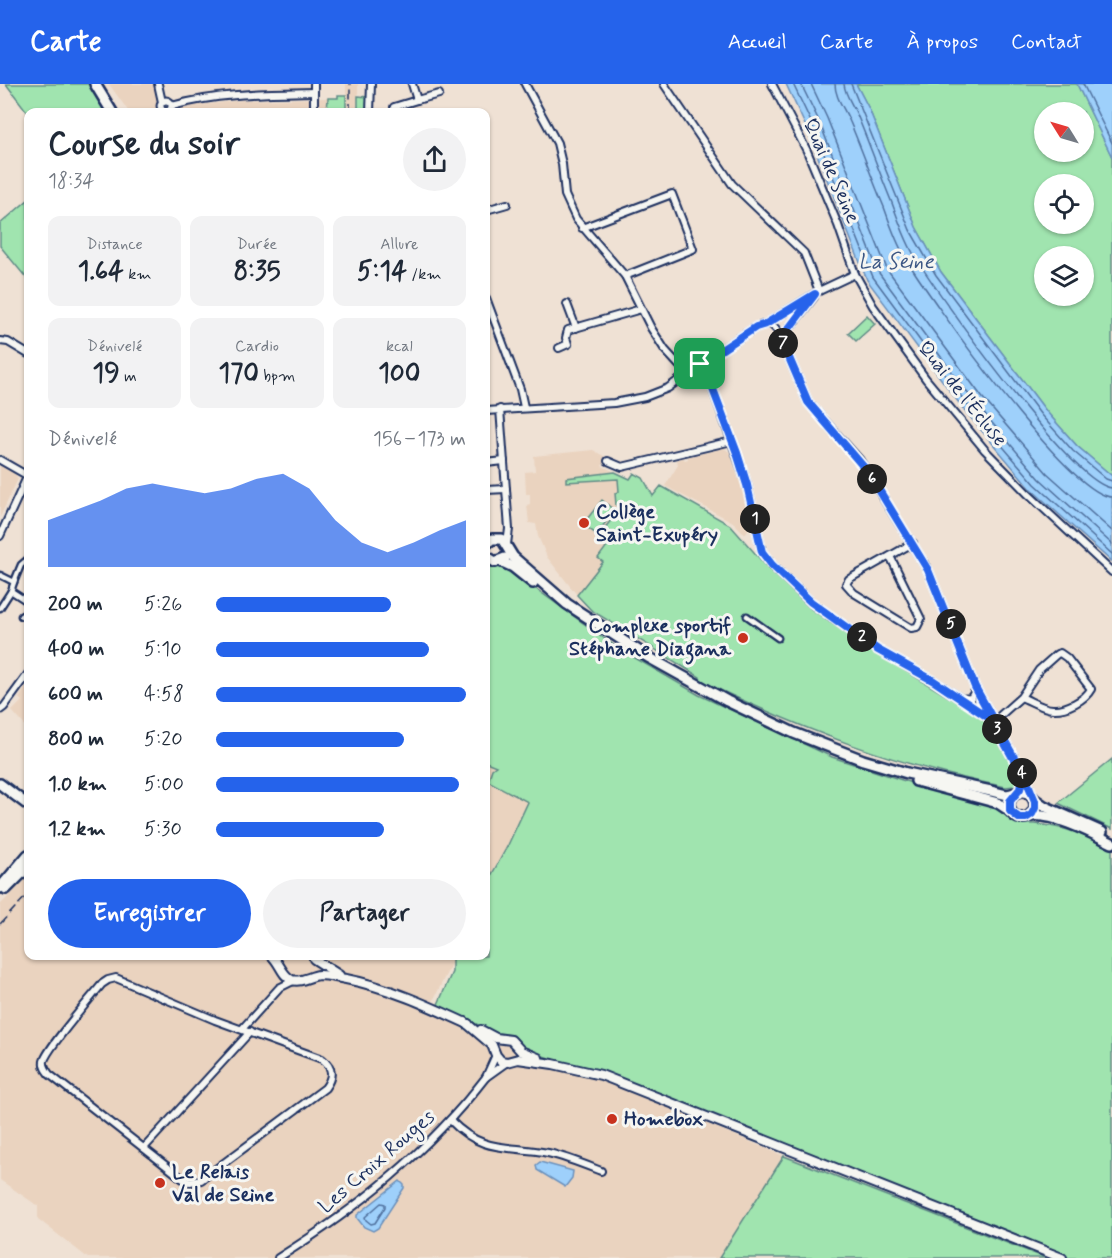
<!DOCTYPE html>
<html lang="fr">
<head>
<meta charset="utf-8">
<style>
  :root { --surface:#fff; --page:#f2f2f3; --text:#1f2937; --muted:#747a83; --accent:#2563eb }
  body { margin:0; font-family:Mynerve,sans-serif; background:var(--page); color:var(--text); height:100vh; display:flex; flex-direction:column; font-size:22px; white-space:nowrap }
  * { box-sizing:border-box; margin:0 }
  p { font-size:20px; color:var(--muted) }
  .icon { flex:none; width:33px; height:33px; fill:none; stroke:currentColor; stroke-width:2; stroke-linecap:round; stroke-linejoin:round }
  .map { position:relative; flex:1; overflow:hidden }
  .drawer { position:absolute; left:24px; top:24px; width:466px; height:852px; display:flex; flex-direction:column; background:var(--surface); border-radius:12px; box-shadow:0 2px 4px #0004 }
  .drawer>* { flex:none }
  .needle { width:39px; rotate:307deg }
  .controls { position:absolute; left:1034px; top:18px; display:grid; gap:12px }
  .controls a { display:grid; place-items:center; width:60px; height:60px; border-radius:50%; background:var(--surface); box-shadow:0 2px 4px #0004; font-size:30px }
  .pin { position:absolute; display:grid; place-items:center; width:51px; height:51px; color:#fff; margin:-26px; border-radius:12px; box-shadow:0 3px 9px #0006 }
  .km { position:absolute; width:30px; height:30px; margin:-15px; border-radius:50%; background:#222; color:#fff; font-size:16px; line-height:30px; text-align:center }
  .round { display:grid; place-items:center; flex:none; width:63px; height:63px; border-radius:32px; background:var(--page) }
  .summary { display:flex; align-items:center; justify-content:space-between; height:102px; padding:0 24px }
  h1 { font-size:33px; font-weight:700; line-height:45px }
  .metrics { display:grid; grid-template-columns:repeat(3,1fr); gap:9px; height:102px; padding:6px 24px }
  .metrics div { display:grid; align-content:center; border-radius:12px; background:var(--page); text-align:center }
  .metrics b { font-size:26px; font-weight:700 }
  .metrics small { font-size:16px; font-weight:400 }
  .metrics p { font-size:16px }
  .chart { height:168px; padding:12px 24px }
  .chart p { display:flex; justify-content:space-between }
  .chart svg { width:100%; height:108px; margin-top:6px; fill:var(--accent); opacity:.7 }
  .primary-button { display:flex; gap:12px; margin-top:auto; padding:12px 24px }
  .primary-button a { flex:1; height:69px; border-radius:36px; background:var(--accent); color:#fff; font-size:24px; font-weight:700; line-height:69px; text-align:center }
  .primary-button a+a { background:var(--page); color:var(--text) }
  ul { padding:0 24px; list-style:none; font-size:20px }
  li { display:grid; grid-template-columns:96px 72px 1fr; align-items:center; height:45px }
  li i { height:15px; border-radius:8px; background:var(--accent) }
  header { display:flex; align-items:center; gap:36px; box-sizing:border-box; height:84px; padding:0 30px; background:var(--accent); color:#fff }
  header strong { font-size:28px }
  nav { display:flex; gap:33px; margin-inline-start:auto; font-size:21px }
  .map>svg:first-child { display:block }
  .built { fill:#ead3bf }
  .green { fill:#a0e4af; stroke:#5e8a86; stroke-width:1.5; fill-rule:evenodd }
  .water { fill:#9ed0fb; stroke:#6a90bc; stroke-width:1.5 }
  .lines { fill:none; stroke-linecap:round; stroke-linejoin:round }
  .shore { stroke:#4f6f9d; stroke-width:1.5 }
  .pedestrian-casing { stroke:#1b2f5e; stroke-width:9 }
  .minor-casing { stroke:#1b2f5e; stroke-width:10 }
  .tertiary-casing { stroke:#1b2f5e; stroke-width:12 }
  .secondary-casing { stroke:#1b2f5e; stroke-width:14 }
  .pedestrian { stroke:#f6f6f2; stroke-width:4.5 }
  .minor { stroke:#f6f6f2; stroke-width:6 }
  .tertiary { stroke:#f6f6f2; stroke-width:8 }
  .secondary { stroke:#f6f6f2; stroke-width:9 }
  .rail { stroke:#1b2f5e; stroke-width:1.5; stroke-dasharray:9 4.5; stroke-linecap:butt }
  .route-casing { stroke:#fff; stroke-width:12 }
  .route { stroke:#2563eb; stroke-width:8 }
  .poi-dot { fill:#c8321e; stroke:#f6f6f2; stroke-width:2 }
  .labels { text-anchor:middle; dominant-baseline:central; stroke-width:6; stroke-linejoin:round; paint-order:stroke }
  .street-label { font-size:20px; fill:#1b2f5e; stroke:#f6f6f2 }
  .poi-label { font-size:20px; font-weight:bold; fill:#1b2f5e; stroke:#f6f6f2; text-anchor:start }
  .water-label { font-size:21px; font-style:italic; fill:#3c5785; stroke:#f6f6f2 }
</style>
</head>
<body>
<header>
<strong>Carte</strong>
<nav><a>Accueil</a><a>Carte</a><a>À propos</a><a>Contact</a></nav>
</header>
<div class="map">
<svg width="1112" height="1174" viewBox="0 0 1112 1174">
  <rect width="100%" height="100%" fill="#efe1d4"/>
  <filter id="ink" filterUnits="userSpaceOnUse"><feTurbulence type="fractalNoise" baseFrequency=".0167" numOctaves="2"/><feDisplacementMap in="SourceGraphic" scale="12" xChannelSelector="R" yChannelSelector="G"/><feConvolveMatrix kernelMatrix="1 2 1 2 8 2 1 2 1" color-interpolation-filters="sRGB"/></filter>
  <g filter="url(#ink)">
    <g class="built">
      <polygon points="109,0 155,0 158,26 243,16 328,14 327,28 129,28"/>
      <rect x="346" y="0" width="12" height="28"/>
      <polygon points="724,364 732,370 752,440 745,450 733,438 665,402 678,381 677,376 683,374 685,376 688,375 688,373"/>
      <polygon points="593,366 607,374 602,382 630,395 634,389 643,394 653,413 577,511 547,473 538,452 536,440 529,439 527,421 530,420 530,410 526,410 525,388 535,387 534,372"/>
      <polygon points="0,382 15,390 18,395 0,433"/>
      <polygon points="28,600 28,645 12,627 22,617 19,614"/>
      <polygon points="486,678 496,682 488,697 528,718 486,808"/>
      <polygon points="28,793 28,872 455,872 432,919 653,1017 784,1072 719,1174 88,1174 38,1135 38,1122 0,1096 0,821"/>
    </g>
    <g class="green">
      <polygon points="6,0 90,0 107,28 28,29"/>
      <path d="M856,0h221l35,73v319l-35,-30 -31,-35 -105,-139 -25,-45 -47,-118zM1044,28h39v40h-39zM1044,100h39v40h-39zM1044,172h39v40h-39z"/>
      <polygon points="338,11 346,11 346,28 327,28 328,14 338,14"/>
      <polygon points="358,12 368,13 367,28 358,28"/>
      <polygon points="28,116 28,196 0,162 0,140"/>
      <polygon points="867,231 875,240 856,257 848,249"/>
      <path d="M615,388l15,7 4,-6 9,5 10,18 8,-10 69,39 39,44 42,40 62,42 109,66 36,56 1,9 -5,4 -8,1c-111,-21 -207,-59 -307,-107l1,-3 -109,-67 -14,-15 26,-33 -5,-4 12,-16 -10,-8 20,-25 -4,-4 -1,-12 4,-1 -1,-13 -52,3v-4z"/>
      <polygon points="602,416 615,427 596,450 583,440"/>
      <path d="M486,475l11,7 10,2 111,80 81,47 133,62 70,23 95,28 19,16c36,-2 64,8 96,25v409h-50l-461,-183 -73,-24 -14,-15 -19,-3 -25,-12 -34,-12 16,-37v-16h34v-71l22,-40 20,-43 -40,-21 4,-12 4,-3 -10,-4z"/>
      <polygon points="1112,675 1112,745 1058,719"/>
      <polygon points="784,1072 1046,1174 719,1174"/>
    </g>
    <g class="water">
      <polygon points="786,0 856,0 869,25 916,143 941,188 1046,327 1077,362 1112,392 1112,478 1031,405 965,327 867,196 806,43"/>
      <polygon points="1077,0 1112,0 1112,73"/>
      <polygon points="540,1078 573,1087 572,1094 565,1103 537,1086 536,1081"/>
      <polygon points="400,1097 404,1101 404,1104 378,1144 373,1147 364,1143 357,1134 357,1131"/>
    </g>
    <g class="lines">
      <g class="shore">
        <polyline points="793,0 812,40 873,193 969,323 1035,400 1112,470"/>
        <polyline points="801,0 819,37 879,189 975,319 1040,395 1112,460"/>
        <polyline points="811,0 827,34 887,185 982,313 1047,389 1112,447"/>
        <path d="M835,0c0,14 10,25 15,38 12,28 22,57 34,85 6,17 12,35 21,50 25,42 165,239 207,240"/>
        <path d="M844,0c1,12 10,22 14,33 12,29 22,57 34,86 6,16 12,34 21,50 23,39 161,233 199,235"/>
        <polyline points="851,0 910,146 936,191 1041,331 1073,367 1106,395 1112,397"/>
        <polyline points="1083,0 1112,59"/>
        <polygon points="381,1119 385,1120 385,1123 375,1139 371,1140 366,1136 365,1133"/>
      </g>
      <g class="pedestrian-casing">
        <g id="pedestrian">
          <polyline points="0,491 14,498 11,507 28,518"/>
          <polyline points="14,498 21,481 28,475"/>
          <polyline points="0,524 11,507"/>
          <polyline points="21,532 28,528"/>
          <polyline points="747,532 778,554"/>
        </g>
      </g>
      <g class="minor-casing">
        <g id="minor">
          <polyline points="158,0 162,18"/>
          <polyline points="314,0 314,28"/>
          <polyline points="412,0 417,16 439,10"/>
          <polyline points="525,0 557,59 562,80 565,111 576,135 625,192 651,244 665,266 688,291"/>
          <polyline points="664,0 732,100 804,169 819,207"/>
          <polyline points="772,0 807,67 838,141 855,190 873,222 926,295 985,366 1027,409 1112,488"/>
          <circle cx="166" cy="22" r="5.5"/>
          <path d="M172,22c44,-13 96,-13 142,-14"/>
          <polyline points="394,23 417,16"/>
          <polyline points="370,28 371,0"/>
          <polyline points="486,126 507,120"/>
          <polyline points="582,144 672,110 693,165 625,192"/>
          <polyline points="486,214 520,305 524,323"/>
          <polyline points="567,220 576,244"/>
          <polyline points="766,240 771,240 777,246 808,318 859,375 928,486 975,603 1026,695 1033,713"/>
          <polyline points="781,255 814,213"/>
          <polyline points="0,257 8,258 28,270"/>
          <polyline points="559,264 568,260 566,254 568,246 641,225"/>
          <polyline points="701,281 708,292 747,400 762,468 772,481 811,518 878,566 934,597 990,634"/>
          <polyline points="500,325 509,445 507,460"/>
          <polyline points="486,327 614,319 645,313 668,304 710,273 756,243 766,240 819,207 855,190"/>
          <polyline points="0,376 28,392"/>
          <polyline points="608,377 622,383 732,357"/>
          <polyline points="486,379 504,377"/>
          <polyline points="486,406 506,405"/>
          <polyline points="0,452 28,391"/>
          <polyline points="890,472 921,535 917,543 911,544 854,509 846,500 849,495 913,459"/>
          <polyline points="962,615 971,614 976,605"/>
          <polyline points="0,626 4,623 28,590"/>
          <path d="M993,638l28,-25 18,-27 18,-16 3,-1 7,5 24,31c-6,11 -25,21 -38,20 -10,0 -22,-8 -32,-12"/>
          <polyline points="1018,709 1022,700 1022,690"/>
          <path d="M116,894l99,42 107,39c12,9 11,18 3,29l-124,92 -11,2 -7,-3 -134,-105c-3,-4 -6,-8 -5,-13 4,-14 47,-63 58,-77l6,-4z"/>
          <polyline points="242,945 279,904 295,896"/>
          <polyline points="496,971 486,993 507,978"/>
          <path d="M450,1036c33,34 56,25 98,33 18,4 35,11 53,18"/>
          <polyline points="144,1064 250,948"/>
          <path d="M278,1174c80,-50 150,-106 208,-181"/>
        </g>
      </g>
      <g class="tertiary-casing">
        <g id="tertiary">
          <path d="M272,872c8,7 10,20 20,24 9,3 18,-4 27,-5 9,0 19,3 27,4 42,8 83,27 122,45"/>
          <polyline points="314,875 339,891"/>
          <polyline points="465,938 492,961 496,971 501,977 507,978 518,975 553,980 601,991 1062,1174"/>
          <polyline points="481,946 496,954 511,956 521,967 538,974"/>
        </g>
      </g>
      <g class="secondary-casing">
        <g id="secondary">
          <polyline points="95,0 112,28"/>
          <polyline points="486,460 492,455 502,455 513,473 567,520 648,573 727,617 794,649 863,676 907,689 991,707 1007,711 1016,709"/>
          <polyline points="486,472 495,478 505,474"/>
          <polyline points="500,477 513,483 533,499"/>
          <polyline points="916,697 998,719 1010,727"/>
          <polyline points="0,700 28,721"/>
          <circle cx="1022" cy="721" r="13"/>
          <polyline points="1034,715 1044,722 1102,748"/>
          <path d="M1030,732c22,-4 62,17 82,27"/>
          <polyline points="0,804 28,771"/>
          <polyline points="6,805 28,783"/>
        </g>
      </g>
      <use href="#pedestrian" class="pedestrian"/>
      <use href="#minor" class="minor"/>
      <use href="#tertiary" class="tertiary"/>
      <use href="#secondary" class="secondary"/>
      <g class="rail">
        <polyline points="350,28 350,0"/>
        <polyline points="0,840 28,810"/>
      </g>
    </g>
  </g>
  <g class="lines" filter="url(#ink)">
    <g class="route-casing">
      <polyline id="route" points="700,280 708,292 737,369 747,401 762,468 772,481 811,518 878,566 934,597 992,636 993,638 1022,690 1020,705 1010,717 1010,727 1019,734 1026,734 1032,730 1035,724 1035,717 1026,695 975,603 928,486 868,388 808,318 781,255 815,210 766,240 756,243 700,280"/>
    </g>
    <use href="#route" class="route"/>
  </g>
  <g class="poi-dot">
    <circle cx="584" cy="439" r="6"/>
    <circle cx="743" cy="554" r="6"/>
    <circle cx="612" cy="1035" r="6"/>
    <circle cx="160" cy="1099" r="6"/>
  </g>
  <g class="labels">
    <g class="street-label">
      <text transform="translate(831 87) rotate(66)">Quai de Seine</text>
      <text transform="translate(962 310) rotate(51)">Quai de l'Écluse</text>
      <text transform="translate(377 1078) rotate(-41)">Les Croix Rouges</text>
    </g>
    <g class="poi-label">
      <text x="596" y="428">Collège<tspan x="596" dy="23">Saint-Exupéry</tspan></text>
      <text x="731" y="542" text-anchor="end">Complexe sportif<tspan x="731" dy="23">Stéphane Diagana</tspan></text>
      <text x="624" y="1035">Homebox</text>
      <text x="172" y="1088">Le Relais<tspan x="172" dy="23">Val de Seine</tspan></text>
    </g>
    <g class="water-label">
      <text x="896" y="178">La Seine</text>
    </g>
  </g>
</svg>
<div class="controls">
<a><svg class="needle" viewBox="-14 -14 28 28"><path d="M0-13l5 13h-10z" fill="#e53935"/><path d="M0 13l5-13h-10z" fill="#747a83"/></svg></a>
<a><svg class="icon" aria-label="locate" viewBox="0 0 24 24"><circle cx="12" cy="12" r="6"/><path d="M12 2v4M12 18v4M2 12h4M18 12h4"/></svg></a>
<a><svg class="icon" aria-label="layers" viewBox="0 0 24 24"><path d="M12 4l9 5-9 5-9-5zM3 14l9 5 9-5"/></svg></a>
</div>
<div class="pin" style="left:700px;top:280px;background:#1e9e55"><svg class="icon" aria-label="arrive" viewBox="0 0 24 24"><path d="M6 21V4h12l-3 4 3 4H6"/></svg></div>
<b class="km" style="left:755px;top:435px">1</b>
<b class="km" style="left:862px;top:553px">2</b>
<b class="km" style="left:997px;top:645px">3</b>
<b class="km" style="left:1022px;top:689px">4</b>
<b class="km" style="left:951px;top:540px">5</b>
<b class="km" style="left:872px;top:395px">6</b>
<b class="km" style="left:783px;top:259px">7</b>
<section class="drawer">
<div class="summary"><div><h1>Course du soir</h1><p>18:34</p></div><a class="round"><svg class="icon" aria-label="share" viewBox="0 0 24 24"><path d="M12 15V3M7 8l5-5 5 5M5 13v7h14v-7"/></svg></a></div>
<div class="metrics">
<div><p>Distance</p><b>1.64<small> km</small></b></div>
<div><p>Durée</p><b>8:35</b></div>
<div><p>Allure</p><b>5:14<small> /km</small></b></div>
</div>
<div class="metrics">
<div><p>Dénivelé</p><b>19<small> m</small></b></div>
<div><p>Cardio</p><b>170<small> bpm</small></b></div>
<div><p>kcal</p><b>100</b></div>
</div>
<div class="chart"><p><span>Dénivelé</span>156–173 m</p>
<svg viewBox="0 0 160 44" preserveAspectRatio="none"><path d="M0 44V25L10 21L20 17L30 12L40 10L50 12L60 14L70 12L80 8L90 6L100 12L110 25L120 34L130 38L140 34L150 29L160 25V44z"/></svg>
</div>
<ul>
<li><b>200 m</b>5:26<i style="width:70%"></i></li>
<li><b>400 m</b>5:10<i style="width:85%"></i></li>
<li><b>600 m</b>4:58<i style="width:100%"></i></li>
<li><b>800 m</b>5:20<i style="width:75%"></i></li>
<li><b>1.0 km</b>5:00<i style="width:97%"></i></li>
<li><b>1.2 km</b>5:30<i style="width:67%"></i></li>
</ul>
<div class="primary-button"><a>Enregistrer</a><a>Partager</a></div>
</section>
</div>
</body>
</html>
